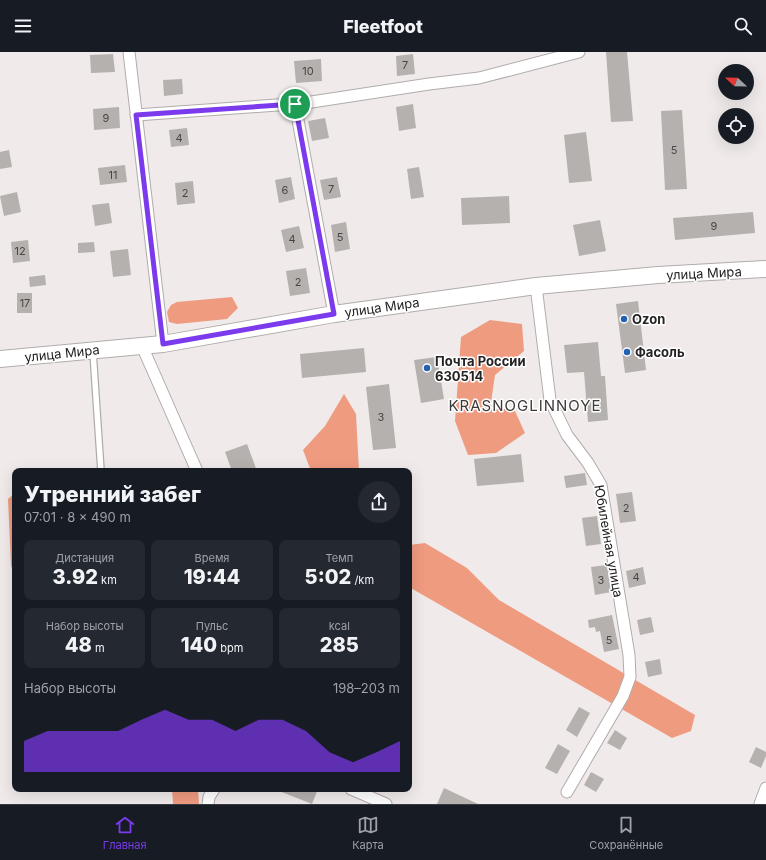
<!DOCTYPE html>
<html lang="ru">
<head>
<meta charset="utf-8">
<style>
  :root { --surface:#171b24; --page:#242831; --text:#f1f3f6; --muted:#9ea1a6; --line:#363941; --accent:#7c3aed }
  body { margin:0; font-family:Inter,sans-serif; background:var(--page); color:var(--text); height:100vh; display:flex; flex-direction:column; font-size:15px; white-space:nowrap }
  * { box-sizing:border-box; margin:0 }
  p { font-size:13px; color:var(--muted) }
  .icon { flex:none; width:22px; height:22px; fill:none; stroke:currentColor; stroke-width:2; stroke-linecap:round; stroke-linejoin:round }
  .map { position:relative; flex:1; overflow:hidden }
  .drawer { position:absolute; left:12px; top:416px; width:400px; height:324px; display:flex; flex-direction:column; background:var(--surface); border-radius:8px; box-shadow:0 4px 16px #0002 }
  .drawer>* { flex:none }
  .needle { width:26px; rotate:292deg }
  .tools { position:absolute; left:718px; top:12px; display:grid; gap:8px }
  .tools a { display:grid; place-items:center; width:36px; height:36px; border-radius:50%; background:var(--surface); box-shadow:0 4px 16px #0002; font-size:20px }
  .pin { position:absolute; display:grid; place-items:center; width:34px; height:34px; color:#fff; margin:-17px; border:2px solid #fff; border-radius:50%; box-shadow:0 1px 4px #0007 }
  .round { display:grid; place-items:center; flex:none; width:42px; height:42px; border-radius:21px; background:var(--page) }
  .headline { display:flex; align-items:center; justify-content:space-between; height:68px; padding:0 12px }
  h1 { font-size:22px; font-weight:800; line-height:30px }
  .stats { display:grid; grid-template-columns:repeat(3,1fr); gap:6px; height:68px; padding:4px 12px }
  .stats div { display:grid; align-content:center; border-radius:8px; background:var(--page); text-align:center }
  .stats b { font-size:20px; font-weight:800 }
  .stats small { font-size:11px; font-weight:400 }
  .stats p { font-size:11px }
  .chart { height:112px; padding:8px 12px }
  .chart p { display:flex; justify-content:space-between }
  .chart svg { width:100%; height:72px; margin-top:4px; fill:var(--accent); opacity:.7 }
  header { display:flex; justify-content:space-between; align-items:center; height:52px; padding:0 12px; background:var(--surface); font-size:18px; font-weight:800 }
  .menu { display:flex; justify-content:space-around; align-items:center; height:56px; border-top:1px solid var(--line); background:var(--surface); font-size:11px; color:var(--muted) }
  .menu a { display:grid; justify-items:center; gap:2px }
  .menu .current { color:var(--accent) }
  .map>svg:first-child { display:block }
  .forest { fill:#ef9b80 }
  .building { fill:#b5b1af }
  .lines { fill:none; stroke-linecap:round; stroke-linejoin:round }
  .lane-casing { stroke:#b1acab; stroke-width:8 }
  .street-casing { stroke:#b1acab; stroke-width:13 }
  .secondary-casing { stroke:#b1acab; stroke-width:18 }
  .lane { stroke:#fff; stroke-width:5.5 }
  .street { stroke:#fff; stroke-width:11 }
  .secondary { stroke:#fff; stroke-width:16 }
  .route-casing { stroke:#fff; stroke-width:8 }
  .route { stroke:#7c3aed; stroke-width:5 }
  .poi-dot { fill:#2360b2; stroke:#fff; stroke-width:1.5 }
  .labels { text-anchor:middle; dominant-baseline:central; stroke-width:3; stroke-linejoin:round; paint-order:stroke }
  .number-label { font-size:11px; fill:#484645 }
  .street-label { font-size:13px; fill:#242222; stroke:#fff }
  .poi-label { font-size:13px; font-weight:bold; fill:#242222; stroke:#fff; text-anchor:start }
  .quarter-label { font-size:15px; letter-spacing:1px; fill:#3e3a39; stroke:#fff }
</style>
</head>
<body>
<header><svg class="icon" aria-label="menu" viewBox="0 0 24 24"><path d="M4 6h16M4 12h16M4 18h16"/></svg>Fleetfoot<svg class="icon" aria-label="search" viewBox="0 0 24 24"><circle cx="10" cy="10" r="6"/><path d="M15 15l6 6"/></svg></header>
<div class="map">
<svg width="766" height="752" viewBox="0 0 766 752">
  <rect width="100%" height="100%" fill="#f0ebea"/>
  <g class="forest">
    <polygon points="232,245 238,256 227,267 177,272 169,270 167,260 171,253 177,250"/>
    <polygon points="490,268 522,272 524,299 495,323 490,357 514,357 525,381 496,401 468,403 455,369 461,285"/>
    <polygon points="344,342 356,362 359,419 311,419 303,398 325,374"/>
    <polygon points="15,441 15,527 11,513 8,447"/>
    <polygon points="425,491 467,516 499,548 695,663 691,679 672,686 409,535 409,493"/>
    <polygon points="172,737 198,737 199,752 173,752"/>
  </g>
  <g class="building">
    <polygon points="606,0 627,0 633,69 611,70"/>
    <polygon points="113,2 115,20 91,21 90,3"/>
    <polygon points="413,2 415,22 397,24 396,4"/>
    <polygon points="321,7 322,29 296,31 294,9"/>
    <polygon points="182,27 183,42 164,44 163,28"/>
    <polygon points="413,52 416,76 399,79 396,55"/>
    <polygon points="119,55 120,76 94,78 93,57"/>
    <polygon points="682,58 687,137 665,138 661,59"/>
    <polygon points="325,66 329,86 312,89 308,69"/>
    <polygon points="187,76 189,93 171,95 169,78"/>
    <polygon points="586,80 592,129 569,131 564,83"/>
    <polygon points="9,98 12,115 0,117 0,100"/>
    <polygon points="125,113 127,130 100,133 98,116"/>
    <polygon points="419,115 424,145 411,147 407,117"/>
    <polygon points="291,125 295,147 279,151 275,128"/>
    <polygon points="337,125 341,145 324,148 320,128"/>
    <polygon points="193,129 195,151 177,153 175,131"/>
    <polygon points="17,140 21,160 4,164 0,144"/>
    <polygon points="509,144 510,171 462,173 461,146"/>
    <polygon points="109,151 112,171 95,174 92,153"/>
    <polygon points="753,160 755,181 675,188 673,166"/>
    <polygon points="600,168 606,199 579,204 573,173"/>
    <polygon points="346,170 350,197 335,200 331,173"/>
    <polygon points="299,174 304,196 286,200 281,178"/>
    <polygon points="28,188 30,209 13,211 11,190"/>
    <polygon points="94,190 95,200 78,201 78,191"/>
    <polygon points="128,197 131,223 113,225 110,199"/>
    <polygon points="306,216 310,241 290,244 286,219"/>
    <polygon points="45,223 46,233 30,235 29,225"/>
    <rect x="17" y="241" width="15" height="20"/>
    <polygon points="638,249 646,318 625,321 616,252"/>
    <polygon points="598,290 601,324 605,324 608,368 588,370 584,320 567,321 564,293"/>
    <polygon points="364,296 366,320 302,326 300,302"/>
    <polygon points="437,305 444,347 421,351 414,308"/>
    <polygon points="389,332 396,396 373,398 366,335"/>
    <polygon points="247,392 257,419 232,419 225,400"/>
    <polygon points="521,402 524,430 477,434 474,407"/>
    <polygon points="585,421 587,433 566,436 564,424"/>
    <polygon points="632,440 636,469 620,471 616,442"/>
    <polygon points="597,464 601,492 586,494 582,466"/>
    <polygon points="607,513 611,540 595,543 591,515"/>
    <polygon points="643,515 646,532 629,536 626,519"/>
    <polygon points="612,563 619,597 604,600 600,579 596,580 595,575 589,576 588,568"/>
    <polygon points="651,565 654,580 640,583 637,568"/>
    <polygon points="660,607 662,622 648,625 645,610"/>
    <polygon points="579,655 590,661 577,685 566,678"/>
    <polygon points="615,678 627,686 620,698 607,691"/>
    <polygon points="558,692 570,699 557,722 545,716"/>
    <polygon points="756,695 766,700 766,704 761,716 749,710"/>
    <polygon points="591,720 604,727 596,740 584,733"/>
    <polygon points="444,736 478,752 437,752"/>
    <polygon points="274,737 318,737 312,752"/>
  </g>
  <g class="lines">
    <g class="lane-casing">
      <polyline id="lane" points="93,300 101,419"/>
    </g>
    <g class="street-casing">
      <g id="street">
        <polyline points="129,0 163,292"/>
        <polyline points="295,52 334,262"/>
        <polyline points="136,63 305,51 429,32 479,26 579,0"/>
        <polyline points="536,234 550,348 567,383 588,411 601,433 629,603 630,625 623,644 567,740"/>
        <polyline points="142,294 197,419"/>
        <polyline points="351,737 386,752"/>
        <polyline points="208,752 209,745 214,737"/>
        <polyline points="760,752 766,736"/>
      </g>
    </g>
    <g class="secondary-casing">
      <polyline id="secondary" points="0,307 163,292 334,262 536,234 658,223 766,217"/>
    </g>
    <use href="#lane" class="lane"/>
    <use href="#street" class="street"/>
    <use href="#secondary" class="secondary"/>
  </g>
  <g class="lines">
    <g class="route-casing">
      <polygon id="route" points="295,52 334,262 163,292 136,63"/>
    </g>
    <use href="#route" class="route"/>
  </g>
  <g class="poi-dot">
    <circle cx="624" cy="267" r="4"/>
    <circle cx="627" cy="300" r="4"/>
    <circle cx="427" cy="316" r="4"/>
  </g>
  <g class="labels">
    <g class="number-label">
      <text x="405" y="13">7</text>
      <text x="308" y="19">10</text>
      <text x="106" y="66">9</text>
      <text x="179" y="86">4</text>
      <text x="674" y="98">5</text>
      <text x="113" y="123">11</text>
      <text x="331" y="137">7</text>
      <text x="285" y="138">6</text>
      <text x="185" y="141">2</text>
      <text x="714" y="174">9</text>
      <text x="340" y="185">5</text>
      <text x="292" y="187">4</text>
      <text x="20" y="199">12</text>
      <text x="298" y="230">2</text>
      <text x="25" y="251">17</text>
      <text x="381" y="365">3</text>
      <text x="626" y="456">2</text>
      <text x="636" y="525">4</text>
      <text x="601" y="528">3</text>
      <text x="609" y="588">5</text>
    </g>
    <g class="street-label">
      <text transform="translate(704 221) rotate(-3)">улица Мира</text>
      <text transform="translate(382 255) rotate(-8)">улица Мира</text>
      <text transform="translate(62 301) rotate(-6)">улица Мира</text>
      <text transform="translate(609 489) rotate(80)">Юбилейная улица</text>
    </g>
    <g class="poi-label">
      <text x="632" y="267">Ozon</text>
      <text x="635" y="300">Фасоль</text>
      <text x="435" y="309">Почта России<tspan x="435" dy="15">630514</tspan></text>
    </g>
    <g class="quarter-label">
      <text x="525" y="353">KRASNOGLINNOYE</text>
    </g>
  </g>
</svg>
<div class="tools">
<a><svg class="needle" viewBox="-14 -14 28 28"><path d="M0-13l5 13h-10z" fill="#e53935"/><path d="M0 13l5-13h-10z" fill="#9ea1a6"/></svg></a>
<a><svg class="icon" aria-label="locate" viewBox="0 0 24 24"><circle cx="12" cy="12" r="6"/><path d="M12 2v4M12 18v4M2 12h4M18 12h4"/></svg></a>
</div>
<div class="pin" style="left:295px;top:52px;background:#1e9e55"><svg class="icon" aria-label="arrive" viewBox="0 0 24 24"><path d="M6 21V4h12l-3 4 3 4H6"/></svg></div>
<section class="drawer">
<div class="headline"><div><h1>Утренний забег</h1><p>07:01 · 8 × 490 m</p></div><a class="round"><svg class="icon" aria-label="share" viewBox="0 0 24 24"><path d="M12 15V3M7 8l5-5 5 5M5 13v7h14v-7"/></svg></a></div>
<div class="stats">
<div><p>Дистанция</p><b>3.92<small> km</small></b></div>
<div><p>Время</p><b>19:44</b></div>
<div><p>Темп</p><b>5:02<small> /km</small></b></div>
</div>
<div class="stats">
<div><p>Набор высоты</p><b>48<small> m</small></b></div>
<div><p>Пульс</p><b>140<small> bpm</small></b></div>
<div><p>kcal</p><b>285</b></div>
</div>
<div class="chart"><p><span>Набор высоты</span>198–203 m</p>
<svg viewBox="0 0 160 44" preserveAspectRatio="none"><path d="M0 44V25L10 19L20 19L30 19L40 19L50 12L60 6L70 12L80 12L90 19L100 12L110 12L120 19L130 32L140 38L150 32L160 25V44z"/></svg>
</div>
</section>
</div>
<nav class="menu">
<a class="current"><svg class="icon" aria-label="home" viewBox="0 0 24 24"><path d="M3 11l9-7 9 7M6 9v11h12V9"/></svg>Главная</a>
<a><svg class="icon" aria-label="map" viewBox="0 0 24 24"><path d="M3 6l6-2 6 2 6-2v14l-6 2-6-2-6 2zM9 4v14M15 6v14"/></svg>Карта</a>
<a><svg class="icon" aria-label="saved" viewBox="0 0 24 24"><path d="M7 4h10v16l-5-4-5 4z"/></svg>Сохранённые</a>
</nav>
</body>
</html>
